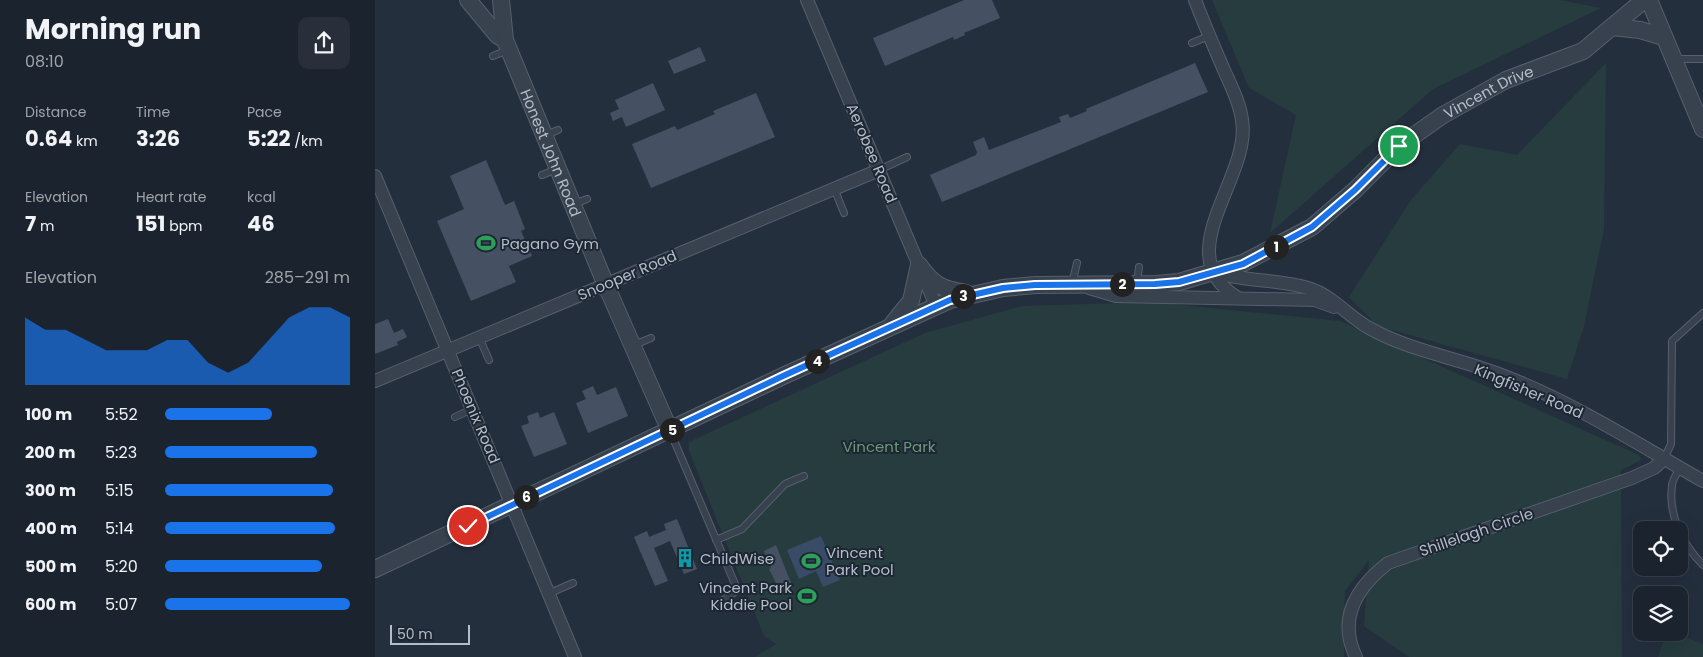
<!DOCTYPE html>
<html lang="en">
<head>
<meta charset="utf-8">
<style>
  :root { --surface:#1b232e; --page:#282f3a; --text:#f1f3f6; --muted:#a0a4aa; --line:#39404a; --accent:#1a73e8 }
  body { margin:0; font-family:Poppins,sans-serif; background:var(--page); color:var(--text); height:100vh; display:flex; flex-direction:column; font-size:19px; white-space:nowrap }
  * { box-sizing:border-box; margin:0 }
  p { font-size:16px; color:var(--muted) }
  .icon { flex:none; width:28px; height:28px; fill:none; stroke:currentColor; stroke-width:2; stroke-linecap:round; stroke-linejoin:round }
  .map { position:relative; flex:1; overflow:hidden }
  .side { display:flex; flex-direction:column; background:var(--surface); width:375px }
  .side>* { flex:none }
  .controls { position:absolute; left:1258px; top:521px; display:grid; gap:10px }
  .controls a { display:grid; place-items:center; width:55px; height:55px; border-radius:10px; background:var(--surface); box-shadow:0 5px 20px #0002,0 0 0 1px var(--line); font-size:25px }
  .scale { position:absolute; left:15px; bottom:12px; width:80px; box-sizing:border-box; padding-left:5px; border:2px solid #b4bcc9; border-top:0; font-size:14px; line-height:18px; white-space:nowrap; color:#b4bcc9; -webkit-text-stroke:4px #1d2633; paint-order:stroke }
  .pin { position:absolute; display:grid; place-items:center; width:42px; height:42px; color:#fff; margin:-21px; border:2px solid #fff; border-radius:50%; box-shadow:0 1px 5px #0007 }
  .km { position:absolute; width:25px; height:25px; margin:-12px; border-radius:50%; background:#222; color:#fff; font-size:14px; line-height:25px; text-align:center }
  .round { display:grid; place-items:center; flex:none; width:52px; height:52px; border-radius:10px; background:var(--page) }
  .summary { display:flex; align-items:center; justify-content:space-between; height:85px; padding:0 25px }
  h1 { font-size:28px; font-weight:700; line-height:38px }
  .metrics { display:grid; grid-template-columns:repeat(3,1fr); gap:8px; height:85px; padding:5px 25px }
  .metrics div { display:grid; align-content:center }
  .metrics b { font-size:21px; font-weight:700 }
  .metrics small { font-size:14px; font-weight:400 }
  .metrics p { font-size:14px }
  .chart { height:140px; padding:10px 25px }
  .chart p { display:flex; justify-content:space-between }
  .chart svg { width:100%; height:90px; margin-top:5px; fill:var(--accent); opacity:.7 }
  ul { padding:0 25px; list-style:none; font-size:16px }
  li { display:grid; grid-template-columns:80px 60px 1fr; align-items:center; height:38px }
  li i { height:12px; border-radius:6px; background:var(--accent) }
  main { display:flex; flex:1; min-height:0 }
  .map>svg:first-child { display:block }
  .green { fill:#263c3f }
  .water { fill:#394c67 }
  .building { fill:#455162 }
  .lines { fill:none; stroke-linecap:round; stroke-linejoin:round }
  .service-casing { stroke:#565f6c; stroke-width:8 }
  .minor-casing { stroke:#565f6c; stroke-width:14 }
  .tertiary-casing { stroke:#565f6c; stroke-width:18 }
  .service { stroke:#38414e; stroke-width:6 }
  .minor { stroke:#38414e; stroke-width:12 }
  .tertiary { stroke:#38414e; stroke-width:16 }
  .route-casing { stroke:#fff; stroke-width:10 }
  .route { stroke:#1a73e8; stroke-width:6 }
  .labels { text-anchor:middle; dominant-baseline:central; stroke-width:4; stroke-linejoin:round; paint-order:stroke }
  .street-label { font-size:15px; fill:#b4bcc9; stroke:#1d2633 }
  .poi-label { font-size:15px; fill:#b4bcc9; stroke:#1d2633; text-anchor:start }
  .park-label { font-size:15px; fill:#6b9a76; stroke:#1d2633 }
</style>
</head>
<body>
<main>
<section class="side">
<div class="summary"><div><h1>Morning run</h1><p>08:10</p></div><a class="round"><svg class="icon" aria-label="share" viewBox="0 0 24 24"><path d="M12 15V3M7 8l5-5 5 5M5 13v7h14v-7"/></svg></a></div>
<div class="metrics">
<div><p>Distance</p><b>0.64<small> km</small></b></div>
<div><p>Time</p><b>3:26</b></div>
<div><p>Pace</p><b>5:22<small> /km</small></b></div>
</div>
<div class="metrics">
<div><p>Elevation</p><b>7<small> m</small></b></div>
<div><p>Heart rate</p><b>151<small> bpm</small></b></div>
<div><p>kcal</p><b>46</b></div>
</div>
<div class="chart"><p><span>Elevation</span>285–291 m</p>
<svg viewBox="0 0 160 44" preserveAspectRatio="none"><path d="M0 44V11L10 17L20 17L30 22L40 27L50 27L60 27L70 22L80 22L90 33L100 38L110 33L120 22L130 11L140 6L150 6L160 11V44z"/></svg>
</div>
<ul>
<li><b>100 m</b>5:52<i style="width:58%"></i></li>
<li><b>200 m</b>5:23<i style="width:82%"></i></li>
<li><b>300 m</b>5:15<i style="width:91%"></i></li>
<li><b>400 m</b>5:14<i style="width:92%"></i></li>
<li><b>500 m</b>5:20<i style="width:85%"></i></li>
<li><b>600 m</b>5:07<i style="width:100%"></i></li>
</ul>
</section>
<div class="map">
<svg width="1328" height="657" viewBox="0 0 1328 657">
  <rect width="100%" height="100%" fill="#242f3e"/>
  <g class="green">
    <polygon points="837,0 1185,0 1226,8 1058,89 895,233 921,115 874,88"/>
    <polygon points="1231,63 1229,229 1209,326 1192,379 1002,326 974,297 1036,200 1085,144 1142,155"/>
    <polygon points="777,302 965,321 1264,455 1266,460 1246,470 1247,657 1034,657 989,626 994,560 970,591 969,657 380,657 401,644 389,636 314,451 314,442 550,333 647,306"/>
    <polygon points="1291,633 1301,633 1328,644 1328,657 1283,657"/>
  </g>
  <polygon class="water" points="446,536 465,580 448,587 441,571 424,579 412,550"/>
  <g class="building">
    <polygon points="589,0 617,0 625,18 589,33 590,35 579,40 578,37 510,66 498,38"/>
    <polygon points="325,47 331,61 299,74 293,61"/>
    <polygon points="820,63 833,92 567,202 555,175 601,155 602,152 598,142 609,137 614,150 686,122 684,117 693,114 695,118 712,111 711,109"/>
    <polygon points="278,83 290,110 251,127 247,117 238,121 235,113 244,109 240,100"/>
    <polygon points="381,93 400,137 276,188 257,144 300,126 302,130 340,114 338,111"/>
    <polygon points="111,160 130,205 139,201 150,229 146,231 157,256 134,266 141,282 96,301 62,221 89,209 75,176"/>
    <polygon points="13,319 19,333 28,329 32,337 22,342 23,345 0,354 0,324"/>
    <polygon points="218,386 222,395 241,387 253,416 213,433 201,403 211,399 207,391"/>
    <polygon points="163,412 165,418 179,412 192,444 159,457 146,426 154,423 152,416"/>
    <polygon points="302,519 322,569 309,574 295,541 279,548 293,581 280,586 259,537 272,531 274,537 291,530 289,524"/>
    <polygon points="401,545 418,588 406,593 394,569 396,568 389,551"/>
  </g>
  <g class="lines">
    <g class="service-casing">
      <g id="service">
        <polyline points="817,43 834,36"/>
        <polyline points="118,56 133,50"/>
        <polyline points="1300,59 1328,59"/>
        <polyline points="171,135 183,130"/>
        <polyline points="504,170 532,157"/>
        <polyline points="167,175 182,169"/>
        <polyline points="459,188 469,213"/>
        <polyline points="199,204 212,199"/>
        <polyline points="762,283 764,267"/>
        <polyline points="697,284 702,263"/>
        <polyline points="104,337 114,360"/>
        <polyline points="259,345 276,338"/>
        <polyline points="80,417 97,409"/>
        <polyline points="295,431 360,584 360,592 342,604"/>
        <polyline points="1289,459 1296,444 1297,341 1328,313"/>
        <path d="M1305,468c-3,5 -8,12 -8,18 -4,29 11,59 31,79"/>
        <polyline points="341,540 367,529 410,484 429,476"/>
        <polyline points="175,593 198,583"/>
      </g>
    </g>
    <g class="minor-casing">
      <g id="minor">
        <polyline points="432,0 561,306"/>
        <path d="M820,0c9,24 19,47 29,70 7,16 16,33 18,50 10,58 -76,134 -4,178"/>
        <polyline points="0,176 200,657"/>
        <path d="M840,272c30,10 63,7 93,16 26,8 40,29 63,41 40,22 86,29 128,45 72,27 137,69 204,107"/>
        <polyline points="714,288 741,296 940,300 959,307"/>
        <polyline points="0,381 504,170"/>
        <path d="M981,657c-19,-39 1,-70 32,-94l244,-85 22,-10 10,-9"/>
      </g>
    </g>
    <g class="tertiary-casing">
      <g id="tertiary">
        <polyline points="93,0 122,35 130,40"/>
        <path id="s1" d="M126,0l4,40 100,243 65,148"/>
        <polyline points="1274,0 1328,129"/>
        <polyline points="1237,27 1265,30 1289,37"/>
        <path d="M544,265c15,21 23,24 47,28"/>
        <polyline points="518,323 536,301 544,265"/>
        <path id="s2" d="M0,569l408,-193 167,-76 53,-12 33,-3 120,-1 23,-2 64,-19 69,-36 43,-37 44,-44 44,-31 63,-35 77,-29 61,-51"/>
      </g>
    </g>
    <use href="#service" class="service"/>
    <use href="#minor" class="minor"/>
    <use href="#tertiary" class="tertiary"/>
  </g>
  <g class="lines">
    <g class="route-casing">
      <polyline id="route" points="93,526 408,376 575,300 628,288 660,285 780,284 804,282 868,264 937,227 980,190 1024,146"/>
    </g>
    <use href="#route" class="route"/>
  </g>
  <defs>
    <g id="stadium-bare" transform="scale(1.5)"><path d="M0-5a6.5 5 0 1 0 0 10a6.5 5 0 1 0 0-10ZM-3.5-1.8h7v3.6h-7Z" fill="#2e9e5b" stroke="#1d2633" stroke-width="2.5" paint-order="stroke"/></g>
    <g id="building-bare" transform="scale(1.5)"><path d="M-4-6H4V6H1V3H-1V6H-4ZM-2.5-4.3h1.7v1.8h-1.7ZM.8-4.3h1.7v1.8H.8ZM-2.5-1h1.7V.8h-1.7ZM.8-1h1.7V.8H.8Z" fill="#0f9aa8" stroke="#1d2633" stroke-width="2.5" paint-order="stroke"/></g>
  </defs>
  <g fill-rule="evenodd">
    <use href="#stadium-bare" x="111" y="243"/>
    <use href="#building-bare" x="310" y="558"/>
    <use href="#stadium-bare" x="436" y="561"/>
    <use href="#stadium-bare" x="432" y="596"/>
  </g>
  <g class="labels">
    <g class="street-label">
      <text stroke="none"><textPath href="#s2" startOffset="1234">Vincent Drive</textPath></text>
      <text stroke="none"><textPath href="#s1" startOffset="162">Honest John Road</textPath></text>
      <text transform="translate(497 153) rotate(67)">Aerobee Road</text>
      <text transform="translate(252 275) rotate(-23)">Snooper Road</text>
      <text transform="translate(1154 391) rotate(23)">Kingfisher Road</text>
      <text transform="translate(101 416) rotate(67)">Phoenix Road</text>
      <text transform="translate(1101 532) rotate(-19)">Shillelagh Circle</text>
    </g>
    <g class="poi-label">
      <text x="126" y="243">Pagano Gym</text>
      <text x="451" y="552">Vincent<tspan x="451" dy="17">Park Pool</tspan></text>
      <text x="325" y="558">ChildWise</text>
      <text x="417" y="587" text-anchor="end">Vincent Park<tspan x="417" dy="17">Kiddie Pool</tspan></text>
    </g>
    <g class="park-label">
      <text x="514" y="446">Vincent Park</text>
    </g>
  </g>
</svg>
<div class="controls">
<a><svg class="icon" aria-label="locate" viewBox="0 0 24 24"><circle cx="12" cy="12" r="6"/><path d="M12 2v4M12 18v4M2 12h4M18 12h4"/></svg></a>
<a><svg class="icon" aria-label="layers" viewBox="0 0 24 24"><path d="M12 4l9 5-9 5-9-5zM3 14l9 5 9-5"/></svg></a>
</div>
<div class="scale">50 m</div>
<div class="pin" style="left:1024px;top:146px;background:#1e9e55"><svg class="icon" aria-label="arrive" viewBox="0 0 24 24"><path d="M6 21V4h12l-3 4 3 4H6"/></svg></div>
<div class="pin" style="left:93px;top:526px;background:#d93025"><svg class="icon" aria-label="check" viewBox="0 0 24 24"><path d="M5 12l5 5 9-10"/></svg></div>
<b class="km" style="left:901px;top:247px">1</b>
<b class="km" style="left:747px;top:284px">2</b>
<b class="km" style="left:588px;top:296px">3</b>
<b class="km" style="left:442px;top:361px">4</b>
<b class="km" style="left:297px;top:430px">5</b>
<b class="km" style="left:151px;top:497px">6</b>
</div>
</main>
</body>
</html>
